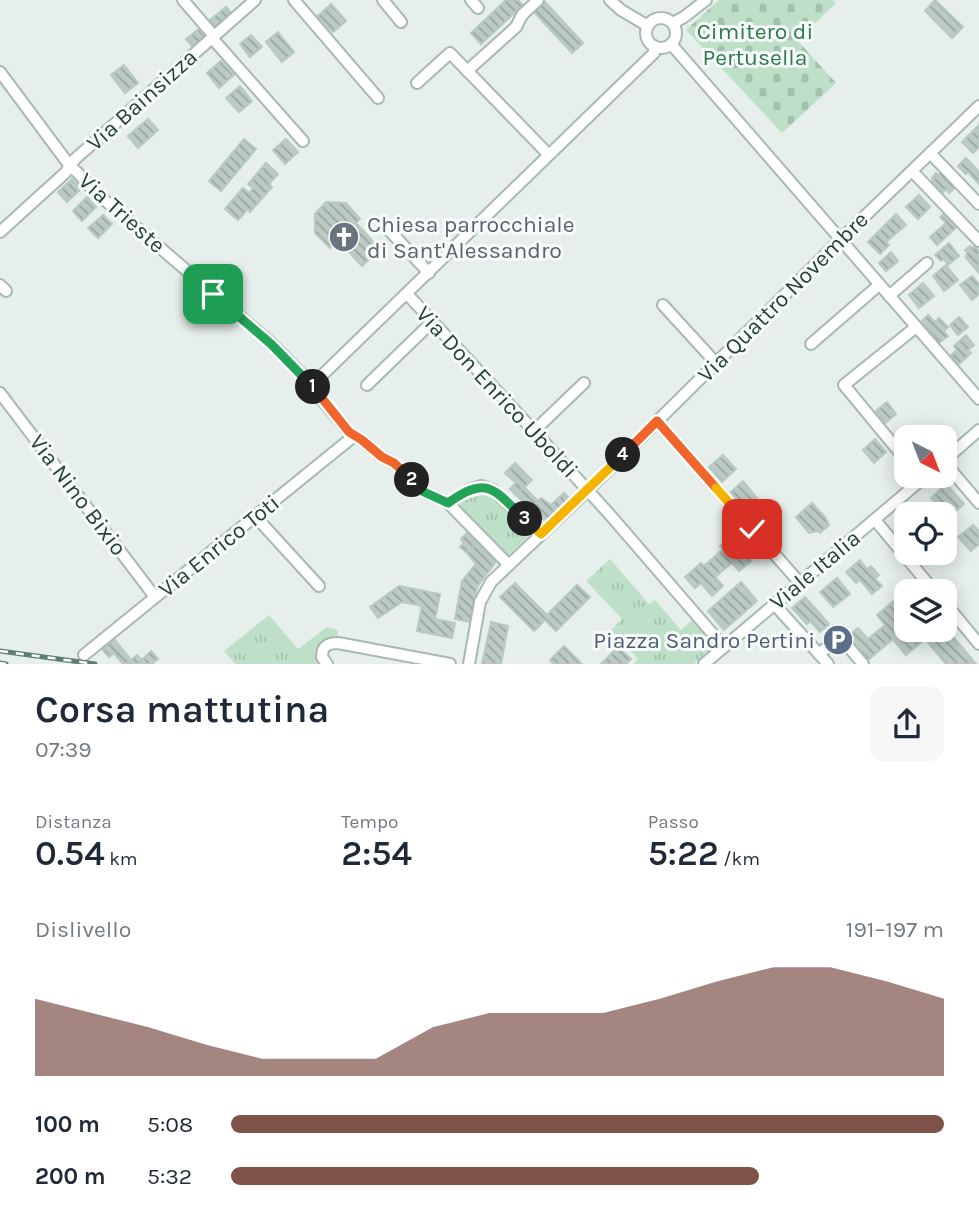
<!DOCTYPE html>
<html lang="it">
<head>
<meta charset="utf-8">
<style>
  :root { --surface:#fff; --page:#f6f6f7; --text:#1f2937; --muted:#747a83; --accent:#7f5249 }
  body { margin:0; font-family:Karla,sans-serif; background:var(--page); color:var(--text); height:100vh; display:flex; flex-direction:column; font-size:26px; white-space:nowrap }
  * { box-sizing:border-box; margin:0 }
  p { font-size:23px; color:var(--muted) }
  .icon { flex:none; width:38px; height:38px; fill:none; stroke:currentColor; stroke-width:2; stroke-linecap:round; stroke-linejoin:round }
  .map { position:relative; height:664px; overflow:hidden }
  .details { display:flex; flex-direction:column; background:var(--surface); flex:1 }
  .details>* { flex:none }
  .needle { width:46px; rotate:138deg }
  .fabs { position:absolute; left:894px; top:425px; display:grid; gap:14px }
  .fabs a { display:grid; place-items:center; width:63px; height:63px; border-radius:14px; background:var(--surface); box-shadow:0 4px 18px #0003; font-size:35px }
  .pin { position:absolute; display:grid; place-items:center; width:60px; height:60px; color:#fff; margin:-30px; border-radius:14px; box-shadow:0 4px 10px #0006 }
  .km { position:absolute; width:35px; height:35px; margin:-18px; border-radius:50%; background:#222; color:#fff; font-size:19px; line-height:35px; text-align:center }
  .round { display:grid; place-items:center; flex:none; width:74px; height:74px; border-radius:14px; background:var(--page) }
  .overview { display:flex; align-items:center; justify-content:space-between; height:119px; padding:0 35px }
  h1 { font-size:38px; font-weight:600; line-height:52px }
  .stats { display:grid; grid-template-columns:repeat(3,1fr); gap:10px; height:119px; padding:7px 35px }
  .stats div { display:grid; align-content:center }
  .stats b { font-size:35px; font-weight:600 }
  .stats small { font-size:19px; font-weight:400 }
  .stats p { font-size:19px }
  .chart { height:196px; padding:14px 35px }
  .chart p { display:flex; justify-content:space-between }
  .chart svg { width:100%; height:126px; margin-top:7px; fill:var(--accent); opacity:.7 }
  ul { padding:0 35px; list-style:none; font-size:23px }
  li { display:grid; grid-template-columns:112px 84px 1fr; align-items:center; height:52px }
  li i { height:18px; border-radius:9px; background:var(--accent) }
  .map>svg:first-child { display:block }
  .cemetery { fill:url(#cemetery-stones) }
  .park { fill:url(#park-tufts) }
  .building { fill:url(#building-back-hatch); stroke:#b8c9c2; stroke-width:2 }
  .lines { fill:none; stroke-linecap:round; stroke-linejoin:round }
  .minor-casing { stroke:#a8b8b2; stroke-width:14 }
  .minor { stroke:#fff; stroke-width:10 }
  .rail-casing { stroke:#5f7d75; stroke-width:5 }
  .rail { stroke:#f7fbf9; stroke-width:2.5; stroke-dasharray:8; stroke-linecap:butt }
  .split-1-casing { stroke:#fff; stroke-width:14 }
  .split-2-casing { stroke:#fff; stroke-width:14 }
  .split-3-casing { stroke:#fff; stroke-width:14 }
  .split-4-casing { stroke:#fff; stroke-width:14 }
  .split-5-casing { stroke:#fff; stroke-width:14 }
  .split-6-casing { stroke:#fff; stroke-width:14 }
  .split-1 { stroke:#22a559; stroke-width:9 }
  .split-2 { stroke:#f0652b; stroke-width:9 }
  .split-3 { stroke:#22a559; stroke-width:9 }
  .split-4 { stroke:#f5b400; stroke-width:9 }
  .split-5 { stroke:#f0652b; stroke-width:9 }
  .split-6 { stroke:#f5b400; stroke-width:9 }
  .labels { text-anchor:middle; dominant-baseline:central; stroke-width:6; stroke-linejoin:round; paint-order:stroke }
  .park-label { font-size:23px; fill:#2d7a4b; stroke:#f7fbf9 }
  .street-label { font-size:23px; fill:#24423a; stroke:#f7fbf9 }
  .worship-label { font-size:23px; fill:#5b616d; stroke:#f7fbf9; text-anchor:start }
  .service-label { font-size:23px; fill:#4e5e75; stroke:#f7fbf9; text-anchor:end }
</style>
</head>
<body>
<div class="map">
<svg width="979" height="664" viewBox="0 0 979 664">
  <defs>
    <pattern id="cemetery-stones" width="16" height="16" patternUnits="userSpaceOnUse" patternTransform="scale(1.75)"><rect width="16" height="16" fill="#bfe0c8"/><path d="M2 7V4a2 2 0 0 1 4 0v3zM10 15v-3a2 2 0 0 1 4 0v3z" fill="#a4c1ad"/></pattern>
    <pattern id="park-tufts" width="24" height="20" patternUnits="userSpaceOnUse" patternTransform="scale(1.75)"><rect width="24" height="20" fill="#bfe0c8"/><path d="M3 7l-1-3M5 7V3M7 7l1-3M15 17l-1-3M17 17v-4M19 17l1-3" fill="none" stroke="#a4c1ad"/></pattern>
    <pattern id="building-back-hatch" width="6" height="6" patternUnits="userSpaceOnUse" patternTransform="scale(1.75)"><rect width="6" height="6" fill="#bbcac4"/><path d="M-1 5l2 2M0 0l6 6M5-1l2 2" fill="none" stroke="#98a6a0"/></pattern>
  </defs>
  <rect width="100%" height="100%" fill="#e6efeb"/>
  <polygon class="cemetery" points="719,0 833,0 836,3 797,40 836,83 782,133 686,30"/>
  <g class="park">
    <polygon points="481,495 496,497 532,532 509,555 459,506 466,499"/>
    <polygon points="610,559 649,604 655,600 681,630 693,619 716,643 694,664 633,664 638,659 611,630 622,619 586,581"/>
    <path d="M269,615l29,34 29,-22 11,3 -1,8c-9,2 -15,3 -19,12l4,14h-87l-11,-13z"/>
  </g>
  <g class="building">
    <polygon points="506,0 518,0 523,5 481,44 471,33"/>
    <polygon points="935,0 963,27 952,38 925,11"/>
    <polygon points="545,2 583,43 572,53 534,12"/>
    <polygon points="331,4 346,21 333,32 318,16"/>
    <polygon points="226,7 232,14 216,28 210,20"/>
    <polygon points="199,29 205,36 193,47 186,39"/>
    <polygon points="278,32 294,52 282,62 266,42"/>
    <polygon points="251,35 262,47 250,57 240,44"/>
    <polygon points="221,61 234,75 219,88 207,73"/>
    <polygon points="124,65 138,83 125,93 111,75"/>
    <polygon points="240,86 252,101 239,112 226,98"/>
    <polygon points="148,119 158,130 138,148 128,136"/>
    <polygon points="979,125 979,147 973,153 962,142"/>
    <polygon points="244,139 256,149 221,191 209,181"/>
    <polygon points="286,139 298,152 285,164 273,150"/>
    <polygon points="966,158 979,172 979,184 968,172 966,174 958,166"/>
    <polygon points="266,163 278,174 269,184 272,187 250,212 248,209 238,220 225,209 243,188 249,193 253,188 248,184"/>
    <polygon points="942,172 956,187 949,193 946,189 942,193 931,182 934,179 932,178 936,173 938,175"/>
    <polygon points="72,179 81,189 67,202 58,192"/>
    <polygon points="919,195 930,207 918,219 906,207"/>
    <polygon points="87,197 96,207 82,221 73,211"/>
    <polygon points="326,202 346,203 360,219 356,223 380,249 362,266 338,240 330,248 315,233 315,214"/>
    <polygon points="948,210 961,223 937,245 930,237 946,223 940,217"/>
    <polygon points="896,214 906,225 886,242 889,245 880,254 868,242"/>
    <polygon points="103,215 112,224 98,238 88,228"/>
    <polygon points="949,243 959,256 948,265 944,259 941,261 935,255"/>
    <polygon points="970,246 972,248 975,246 979,251 979,273 966,258 967,252 965,250"/>
    <polygon points="891,252 898,261 886,271 879,263"/>
    <polygon points="946,265 958,280 944,291 933,276"/>
    <polygon points="972,276 979,284 979,294 972,300 960,285"/>
    <polygon points="923,283 934,296 919,308 909,295"/>
    <polygon points="928,315 935,322 939,318 948,327 944,331 948,336 939,343 921,322"/>
    <polygon points="959,317 968,327 958,335 950,325"/>
    <polygon points="966,335 974,345 968,350 971,353 958,365 950,356 957,350 954,346"/>
    <polygon points="887,402 896,414 885,423 876,411"/>
    <polygon points="875,439 886,452 874,463 863,450"/>
    <polygon points="723,455 736,469 722,482 709,467"/>
    <polygon points="515,463 532,480 516,495 510,489 516,483 505,473"/>
    <polygon points="743,481 757,498 745,508 731,492"/>
    <polygon points="946,484 964,504 948,518 931,498"/>
    <polygon points="524,487 538,501 531,508 516,495"/>
    <polygon points="564,493 571,500 553,519 544,520 531,508 541,498 551,505"/>
    <polygon points="812,503 825,517 829,525 820,533 818,531 809,533 796,517"/>
    <polygon points="973,525 979,531 979,544 971,551 958,537"/>
    <polygon points="737,531 747,543 740,548 751,561 739,571 732,563 715,577 723,586 712,596 701,583 695,588 685,577 701,563 704,566 723,549 720,546"/>
    <polygon points="468,532 478,542 467,553 460,547 464,543 461,539"/>
    <polygon points="478,542 497,560 477,587 470,622 455,619 462,581 476,564 467,553"/>
    <polygon points="860,560 867,569 871,566 879,575 875,579 882,586 872,594 860,580 856,583 846,572"/>
    <polygon points="837,578 850,594 833,607 820,592"/>
    <polygon points="741,582 757,601 724,630 708,611"/>
    <polygon points="515,583 547,615 577,585 590,597 556,631 545,620 534,631 500,597"/>
    <polygon points="399,586 440,594 435,619 455,623 452,638 417,631 422,606 402,602 378,618 370,607"/>
    <polygon points="901,595 906,602 906,630 936,630 906,655 893,639 868,660 848,636 858,628 868,639 885,625 877,615"/>
    <polygon points="805,597 829,624 820,632 810,621 807,624 792,608"/>
    <polygon points="491,622 508,626 501,664 482,664"/>
    <polygon points="945,627 976,664 946,664 925,639 936,630 945,630"/>
    <polygon points="114,639 131,660 137,655 142,660 151,651 158,659 152,664 122,663 114,653 109,657 102,649"/>
    <polygon points="564,646 582,664 553,664 550,660"/>
    <polygon points="618,647 631,659 626,664 601,664"/>
  </g>
  <g class="lines">
    <g class="minor-casing">
      <g id="minor">
        <polyline points="183,0 214,36"/>
        <polyline points="294,0 378,98"/>
        <polyline points="383,0 401,22"/>
        <polyline points="471,0 478,8"/>
        <polyline points="610,0 621,10 648,26"/>
        <circle cx="661" cy="33" r="15"/>
        <polyline points="673,23 684,17 706,0"/>
        <polyline points="212,38 303,141"/>
        <polyline points="671,44 979,399"/>
        <polyline points="467,71 516,27 522,15 538,0"/>
        <polyline points="0,72 70,166 78,173 94,191 271,343 312,385 323,401 349,432 362,440 382,457 394,463 424,492 448,503 509,565"/>
        <polyline points="417,83 450,53 548,154"/>
        <polyline points="930,153 979,204"/>
        <polyline points="912,171 979,241"/>
        <polyline points="388,229 429,273"/>
        <polyline points="0,232 65,173 75,159 255,0"/>
        <polyline points="0,285 6,291"/>
        <polyline points="407,294 534,431 611,516 724,647"/>
        <polyline points="889,296 927,263"/>
        <polyline points="663,305 716,363"/>
        <polyline points="811,344 879,285"/>
        <polyline points="312,385 654,53 654,46"/>
        <polyline points="367,385 432,322"/>
        <polyline points="0,393 155,597"/>
        <polyline points="657,421 800,583"/>
        <polyline points="534,431 584,383"/>
        <polyline points="906,460 844,385 916,327"/>
        <polyline points="945,460 979,430"/>
        <polyline points="945,463 979,503"/>
        <polyline points="448,503 469,490 481,486 493,490 541,534"/>
        <polyline points="256,517 319,586"/>
        <polyline points="875,520 935,592"/>
        <polyline points="945,603 979,644"/>
        <polyline points="775,605 828,664"/>
        <polyline points="819,654 840,637 863,664"/>
        <polyline points="84,655 354,436"/>
        <path d="M327,664l-5,-7c0,-11 6,-14 16,-14l112,21"/>
        <polyline points="469,664 480,602 491,582 588,490 840,240 979,106"/>
        <polyline points="704,664 926,476"/>
      </g>
    </g>
    <use href="#minor" class="minor"/>
    <g class="rail-casing">
      <g id="rail">
        <polyline points="0,651 95,664"/>
        <polyline points="0,663 6,664"/>
      </g>
    </g>
    <use href="#rail" class="rail"/>
  </g>
  <g class="lines">
    <g class="split-1-casing">
      <polyline id="split-1" points="213,294 271,344 313,387"/>
    </g>
    <g class="split-2-casing">
      <polyline id="split-2" points="313,387 349,432 362,440 382,457 394,463 412,480"/>
    </g>
    <g class="split-3-casing">
      <path id="split-3" d="M412,480l12,12 24,11c40,-29 46,-13 77,16"/>
    </g>
    <g class="split-4-casing">
      <polyline id="split-4" points="525,519 541,534 623,455"/>
    </g>
    <g class="split-5-casing">
      <polyline id="split-5" points="623,455 657,421 716,488"/>
    </g>
    <g class="split-6-casing">
      <polyline id="split-6" points="716,488 752,529"/>
    </g>
    <use href="#split-1" class="split-1"/>
    <use href="#split-2" class="split-2"/>
    <use href="#split-3" class="split-3"/>
    <use href="#split-4" class="split-4"/>
    <use href="#split-5" class="split-5"/>
    <use href="#split-6" class="split-6"/>
  </g>
  <defs>
    <g id="church-disc" transform="scale(1.575)"><circle r="9.5" fill="#6b7280" stroke="#f7fbf9"/><path d="M-1.2-6h2.4v3.5h3.3v2.4h-3.3V6h-2.4V-.1h-3.3v-2.4h3.3Z" fill="#fff"/></g>
    <g id="parking-disc" transform="scale(1.575)"><circle r="9.5" fill="#5c6f8a" stroke="#f7fbf9"/><path d="M-3.5-5.5H1a3.5 3.5 0 0 1 0 7H-1V5.5H-3.5ZM-1-3.4V-.6H.8a1.4 1.4 0 0 0 0-2.8Z" fill="#fff"/></g>
  </defs>
  <g fill-rule="evenodd">
    <use href="#church-disc" x="344" y="237"/>
    <use href="#parking-disc" x="838" y="640"/>
  </g>
  <g class="labels">
    <g class="park-label">
      <text x="755" y="31">Cimitero di<tspan x="755" dy="26">Pertusella</tspan></text>
    </g>
    <g class="street-label">
      <text transform="translate(142 100) rotate(-42)">Via Bainsizza</text>
      <text transform="translate(122 213) rotate(42)">Via Trieste</text>
      <text transform="translate(783 297) rotate(-45)">Via Quattro Novembre</text>
      <text transform="translate(497 392) rotate(47)">Via Don Enrico Uboldi</text>
      <text transform="translate(78 495) rotate(53)">Via Nino Bixio</text>
      <text transform="translate(219 546) rotate(-39)">Via Enrico Toti</text>
      <text transform="translate(815 570) rotate(-40)">Viale Italia</text>
    </g>
    <g class="worship-label">
      <text x="367" y="224">Chiesa parrocchiale<tspan x="367" dy="26">di Sant'Alessandro</tspan></text>
    </g>
    <g class="service-label">
      <text x="815" y="640">Piazza Sandro Pertini</text>
    </g>
  </g>
</svg>
<div class="fabs">
<a><svg class="needle" viewBox="-14 -14 28 28"><path d="M0-13l5 13h-10z" fill="#e53935"/><path d="M0 13l5-13h-10z" fill="#747a83"/></svg></a>
<a><svg class="icon" aria-label="locate" viewBox="0 0 24 24"><circle cx="12" cy="12" r="6"/><path d="M12 2v4M12 18v4M2 12h4M18 12h4"/></svg></a>
<a><svg class="icon" aria-label="layers" viewBox="0 0 24 24"><path d="M12 4l9 5-9 5-9-5zM3 14l9 5 9-5"/></svg></a>
</div>
<div class="pin" style="left:213px;top:294px;background:#1e9e55"><svg class="icon" aria-label="arrive" viewBox="0 0 24 24"><path d="M6 21V4h12l-3 4 3 4H6"/></svg></div>
<div class="pin" style="left:752px;top:529px;background:#d93025"><svg class="icon" aria-label="check" viewBox="0 0 24 24"><path d="M5 12l5 5 9-10"/></svg></div>
<b class="km" style="left:313px;top:387px">1</b>
<b class="km" style="left:412px;top:480px">2</b>
<b class="km" style="left:525px;top:519px">3</b>
<b class="km" style="left:623px;top:455px">4</b>
</div>
<section class="details">
<div class="overview"><div><h1>Corsa mattutina</h1><p>07:39</p></div><a class="round"><svg class="icon" aria-label="share" viewBox="0 0 24 24"><path d="M12 15V3M7 8l5-5 5 5M5 13v7h14v-7"/></svg></a></div>
<div class="stats">
<div><p>Distanza</p><b>0.54<small> km</small></b></div>
<div><p>Tempo</p><b>2:54</b></div>
<div><p>Passo</p><b>5:22<small> /km</small></b></div>
</div>
<div class="chart"><p><span>Dislivello</span>191–197 m</p>
<svg viewBox="0 0 160 44" preserveAspectRatio="none"><path d="M0 44V17L10 22L20 27L30 33L40 38L50 38L60 38L70 27L80 22L90 22L100 22L110 17L120 11L130 6L140 6L150 11L160 17V44z"/></svg>
</div>
<ul>
<li><b>100 m</b>5:08<i style="width:100%"></i></li>
<li><b>200 m</b>5:32<i style="width:74%"></i></li>
</ul>
</section>
</body>
</html>
